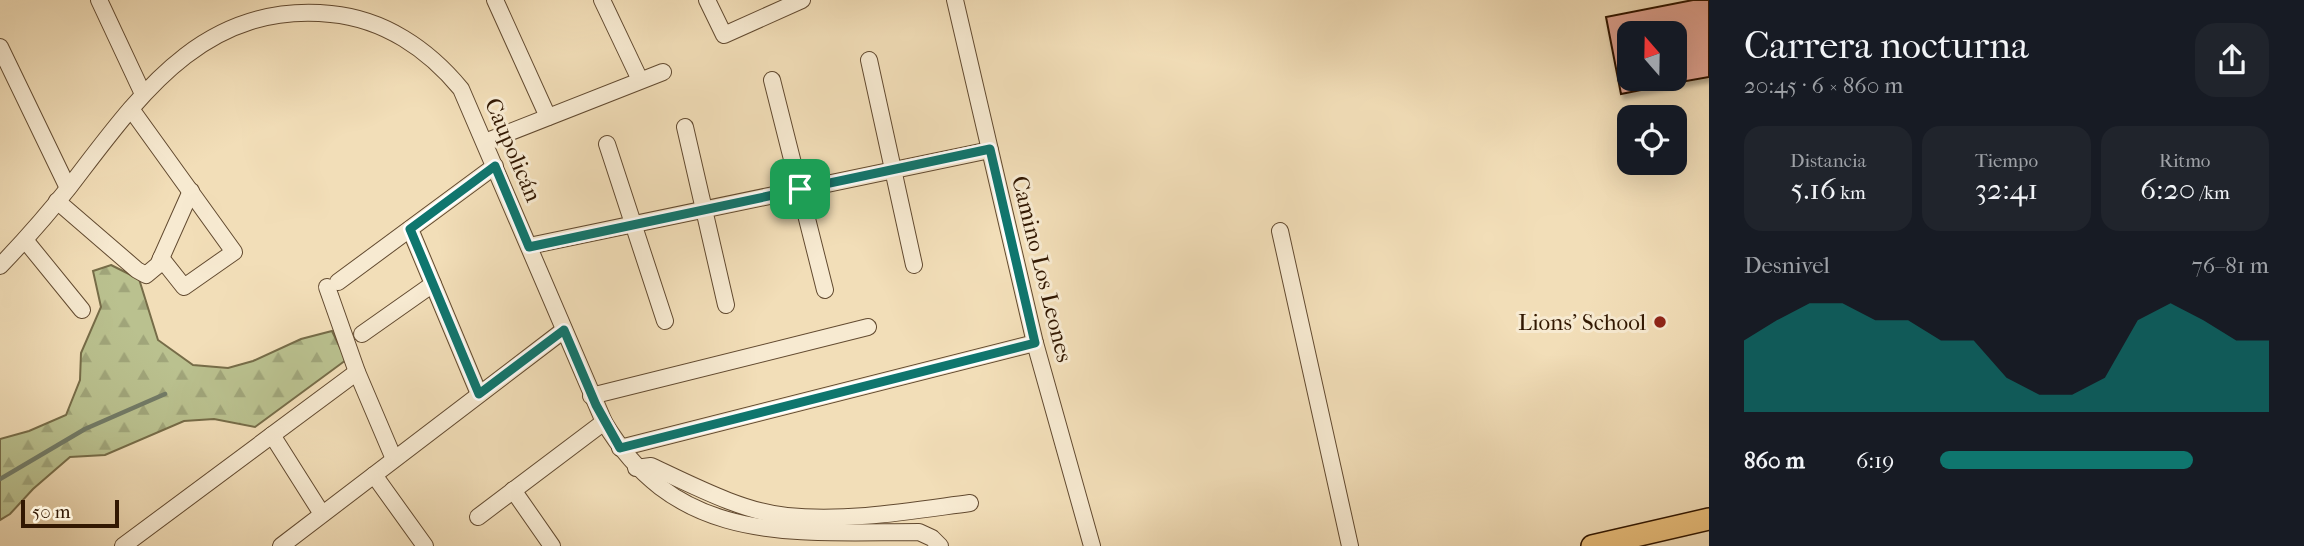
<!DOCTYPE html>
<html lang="es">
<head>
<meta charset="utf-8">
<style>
  :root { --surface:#171b24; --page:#20242c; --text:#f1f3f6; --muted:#9ea1a6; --accent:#0f766e }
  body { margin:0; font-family:"IM FELL French Canon",serif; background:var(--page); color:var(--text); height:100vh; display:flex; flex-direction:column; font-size:26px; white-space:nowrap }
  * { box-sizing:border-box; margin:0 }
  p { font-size:23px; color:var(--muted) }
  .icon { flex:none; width:38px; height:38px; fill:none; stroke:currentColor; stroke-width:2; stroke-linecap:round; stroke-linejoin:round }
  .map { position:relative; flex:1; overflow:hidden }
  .side { display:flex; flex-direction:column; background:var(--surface); width:595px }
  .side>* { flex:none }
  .needle { width:46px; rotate:340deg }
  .tools { position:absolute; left:1617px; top:21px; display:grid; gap:14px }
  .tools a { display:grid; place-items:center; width:70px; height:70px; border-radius:14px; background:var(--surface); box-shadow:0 7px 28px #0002; font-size:35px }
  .scale { position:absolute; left:21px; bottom:18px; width:98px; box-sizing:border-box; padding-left:7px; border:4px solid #321802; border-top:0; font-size:19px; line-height:24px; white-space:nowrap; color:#321802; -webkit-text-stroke:5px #f7ead1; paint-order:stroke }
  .pin { position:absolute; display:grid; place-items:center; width:60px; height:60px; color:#fff; margin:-30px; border-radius:14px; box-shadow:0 4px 10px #0006 }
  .round { display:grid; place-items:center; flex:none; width:74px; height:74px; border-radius:21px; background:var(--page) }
  .summary { display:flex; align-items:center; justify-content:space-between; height:119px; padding:0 35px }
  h1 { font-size:38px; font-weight:600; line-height:52px }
  .metrics { display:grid; grid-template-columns:repeat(3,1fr); gap:10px; height:119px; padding:7px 35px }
  .metrics div { display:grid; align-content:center; border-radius:18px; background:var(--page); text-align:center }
  .metrics b { font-size:30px; font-weight:600 }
  .metrics small { font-size:19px; font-weight:400 }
  .metrics p { font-size:19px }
  .chart { height:196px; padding:14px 35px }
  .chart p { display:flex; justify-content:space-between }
  .chart svg { width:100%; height:126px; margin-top:7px; fill:var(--accent); opacity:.7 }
  ul { padding:0 35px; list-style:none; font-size:23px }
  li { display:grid; grid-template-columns:112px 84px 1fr; align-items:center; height:52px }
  li i { height:18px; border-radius:9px; background:var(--accent) }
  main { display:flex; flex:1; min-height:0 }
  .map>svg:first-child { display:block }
  .forest { fill:url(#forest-firs); stroke:#766c48; stroke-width:2 }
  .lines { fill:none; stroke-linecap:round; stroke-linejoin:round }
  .stream { stroke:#727b67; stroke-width:4.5 }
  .building { fill:#e0a390; stroke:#321802; stroke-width:2; filter:url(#shadow) }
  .minor-casing { stroke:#624a30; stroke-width:18 }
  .major-casing { stroke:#321802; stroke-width:24 }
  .minor { stroke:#f7ead1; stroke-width:16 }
  .major { stroke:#e9bf7c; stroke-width:21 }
  .route-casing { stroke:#fff; stroke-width:14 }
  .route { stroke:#0f766e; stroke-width:9 }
  .poi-dot { fill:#8f2418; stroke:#f7ead1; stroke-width:2.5 }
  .labels { text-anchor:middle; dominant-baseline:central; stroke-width:6; stroke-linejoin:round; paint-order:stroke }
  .street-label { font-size:23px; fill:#321802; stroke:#f7ead1 }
  .poi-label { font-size:23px; fill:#321802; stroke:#f7ead1; text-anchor:end }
</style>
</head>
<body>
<main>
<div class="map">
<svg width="1709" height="546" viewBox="0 0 1709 546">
  <defs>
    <pattern id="forest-firs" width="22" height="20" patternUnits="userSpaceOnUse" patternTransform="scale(1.75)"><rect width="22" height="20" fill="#bac18f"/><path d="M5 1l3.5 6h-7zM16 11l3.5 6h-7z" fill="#a0a57a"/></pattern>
    <filter id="shadow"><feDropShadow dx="2.5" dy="4.5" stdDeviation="2" flood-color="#0004"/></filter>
  </defs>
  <rect width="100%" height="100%" fill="#f2deb8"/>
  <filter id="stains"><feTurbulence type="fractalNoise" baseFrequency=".00286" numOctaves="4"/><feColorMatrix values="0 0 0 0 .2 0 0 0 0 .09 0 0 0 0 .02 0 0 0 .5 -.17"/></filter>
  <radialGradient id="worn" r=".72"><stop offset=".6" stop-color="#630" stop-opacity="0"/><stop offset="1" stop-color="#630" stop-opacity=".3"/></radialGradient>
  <polygon class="forest" points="111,265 139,279 158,340 193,365 228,368 253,361 301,339 332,331 346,360 255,427 214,419 184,421 105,455 70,457 33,489 10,514 0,520 0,439 29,431 66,415 80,380 81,353 101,307 93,271"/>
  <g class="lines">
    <polyline class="stream" points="0,479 85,429 165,394"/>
  </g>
  <polygon class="building" points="1693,0 1709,0 1709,77 1675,83 1675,33 1629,33 1629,79 1670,79 1671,84 1621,94 1606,17"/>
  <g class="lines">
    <g class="minor-casing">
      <g id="minor">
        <polyline points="99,0 143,94"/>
        <polyline points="495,0 548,117"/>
        <polyline points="602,0 640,80"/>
        <polyline points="707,0 724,35 802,0"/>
        <polyline points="955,0 1035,343 1092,546"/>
        <polyline points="0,47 68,188"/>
        <polyline points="869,60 914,265"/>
        <polyline points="772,80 825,290"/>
        <polyline points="131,109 234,252 184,287 161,258"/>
        <polyline points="685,127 726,305"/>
        <polyline points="485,142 663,72"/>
        <polyline points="607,144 665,321"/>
        <polyline points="57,201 137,270 146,275 158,265 191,191"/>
        <polyline points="410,229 479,394"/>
        <polyline points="1280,231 1350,546"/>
        <polyline points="25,240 82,310"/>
        <polyline points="529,246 990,150"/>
        <path d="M0,266c25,-26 48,-52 70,-80 69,-90 133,-185 261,-172 53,5 97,35 130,75l143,333c74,124 187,110 315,110l13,6 8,8"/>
        <polyline points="338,282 495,166"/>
        <polyline points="327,287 357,372 394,459"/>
        <polyline points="362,334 433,284"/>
        <polyline points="591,396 868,327"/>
        <polyline points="272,435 322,514"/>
        <polyline points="620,448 1035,343"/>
        <path d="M636,468l15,-2c41,19 92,46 136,50 61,6 123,-5 183,-13"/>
        <polyline points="374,475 425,546"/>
        <polyline points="513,490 552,546"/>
        <polyline points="478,517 604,422"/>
        <polyline points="123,546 357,372"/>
        <polyline points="281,546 564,330"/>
      </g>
    </g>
    <g class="major-casing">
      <polyline id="major" points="1592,546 1709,519"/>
    </g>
    <use href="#minor" class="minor"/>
    <use href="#major" class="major"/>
  </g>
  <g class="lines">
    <g class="route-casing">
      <polygon id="route" points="990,149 1035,343 620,448 596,405 564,330 479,394 410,229 495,166 529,247"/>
    </g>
    <use href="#route" class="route"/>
  </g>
  <circle class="poi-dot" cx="1660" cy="322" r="7"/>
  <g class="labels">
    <g class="street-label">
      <text transform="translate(513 150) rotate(67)">Caupolicán</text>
      <text transform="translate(1042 269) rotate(76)">Camino Los Leones</text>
    </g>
    <g class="poi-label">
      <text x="1646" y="322">Lions' School</text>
    </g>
  </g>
  <rect width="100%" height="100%" filter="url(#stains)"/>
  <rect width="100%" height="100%" fill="url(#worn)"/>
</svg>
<div class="tools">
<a><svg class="needle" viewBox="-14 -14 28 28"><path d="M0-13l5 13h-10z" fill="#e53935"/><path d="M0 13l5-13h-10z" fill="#9ea1a6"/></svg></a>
<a><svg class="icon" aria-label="locate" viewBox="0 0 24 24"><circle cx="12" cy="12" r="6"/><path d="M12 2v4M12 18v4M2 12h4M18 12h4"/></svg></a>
</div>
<div class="scale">50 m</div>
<div class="pin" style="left:800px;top:189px;background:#1e9e55"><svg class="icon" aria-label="arrive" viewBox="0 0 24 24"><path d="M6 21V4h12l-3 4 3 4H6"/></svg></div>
</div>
<section class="side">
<div class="summary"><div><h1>Carrera nocturna</h1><p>20:45 · 6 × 860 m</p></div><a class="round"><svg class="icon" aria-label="share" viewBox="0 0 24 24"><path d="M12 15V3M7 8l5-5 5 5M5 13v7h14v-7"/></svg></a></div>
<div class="metrics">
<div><p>Distancia</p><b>5.16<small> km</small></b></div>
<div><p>Tiempo</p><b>32:41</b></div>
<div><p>Ritmo</p><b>6:20<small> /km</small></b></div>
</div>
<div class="chart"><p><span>Desnivel</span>76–81 m</p>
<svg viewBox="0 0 160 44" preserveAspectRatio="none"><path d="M0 44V19L10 12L20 6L30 6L40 12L50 12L60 19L70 19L80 32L90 38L100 38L110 32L120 12L130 6L140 12L150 19L160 19V44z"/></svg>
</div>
<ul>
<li><b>860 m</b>6:19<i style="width:77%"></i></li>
</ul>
</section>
</main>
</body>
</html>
